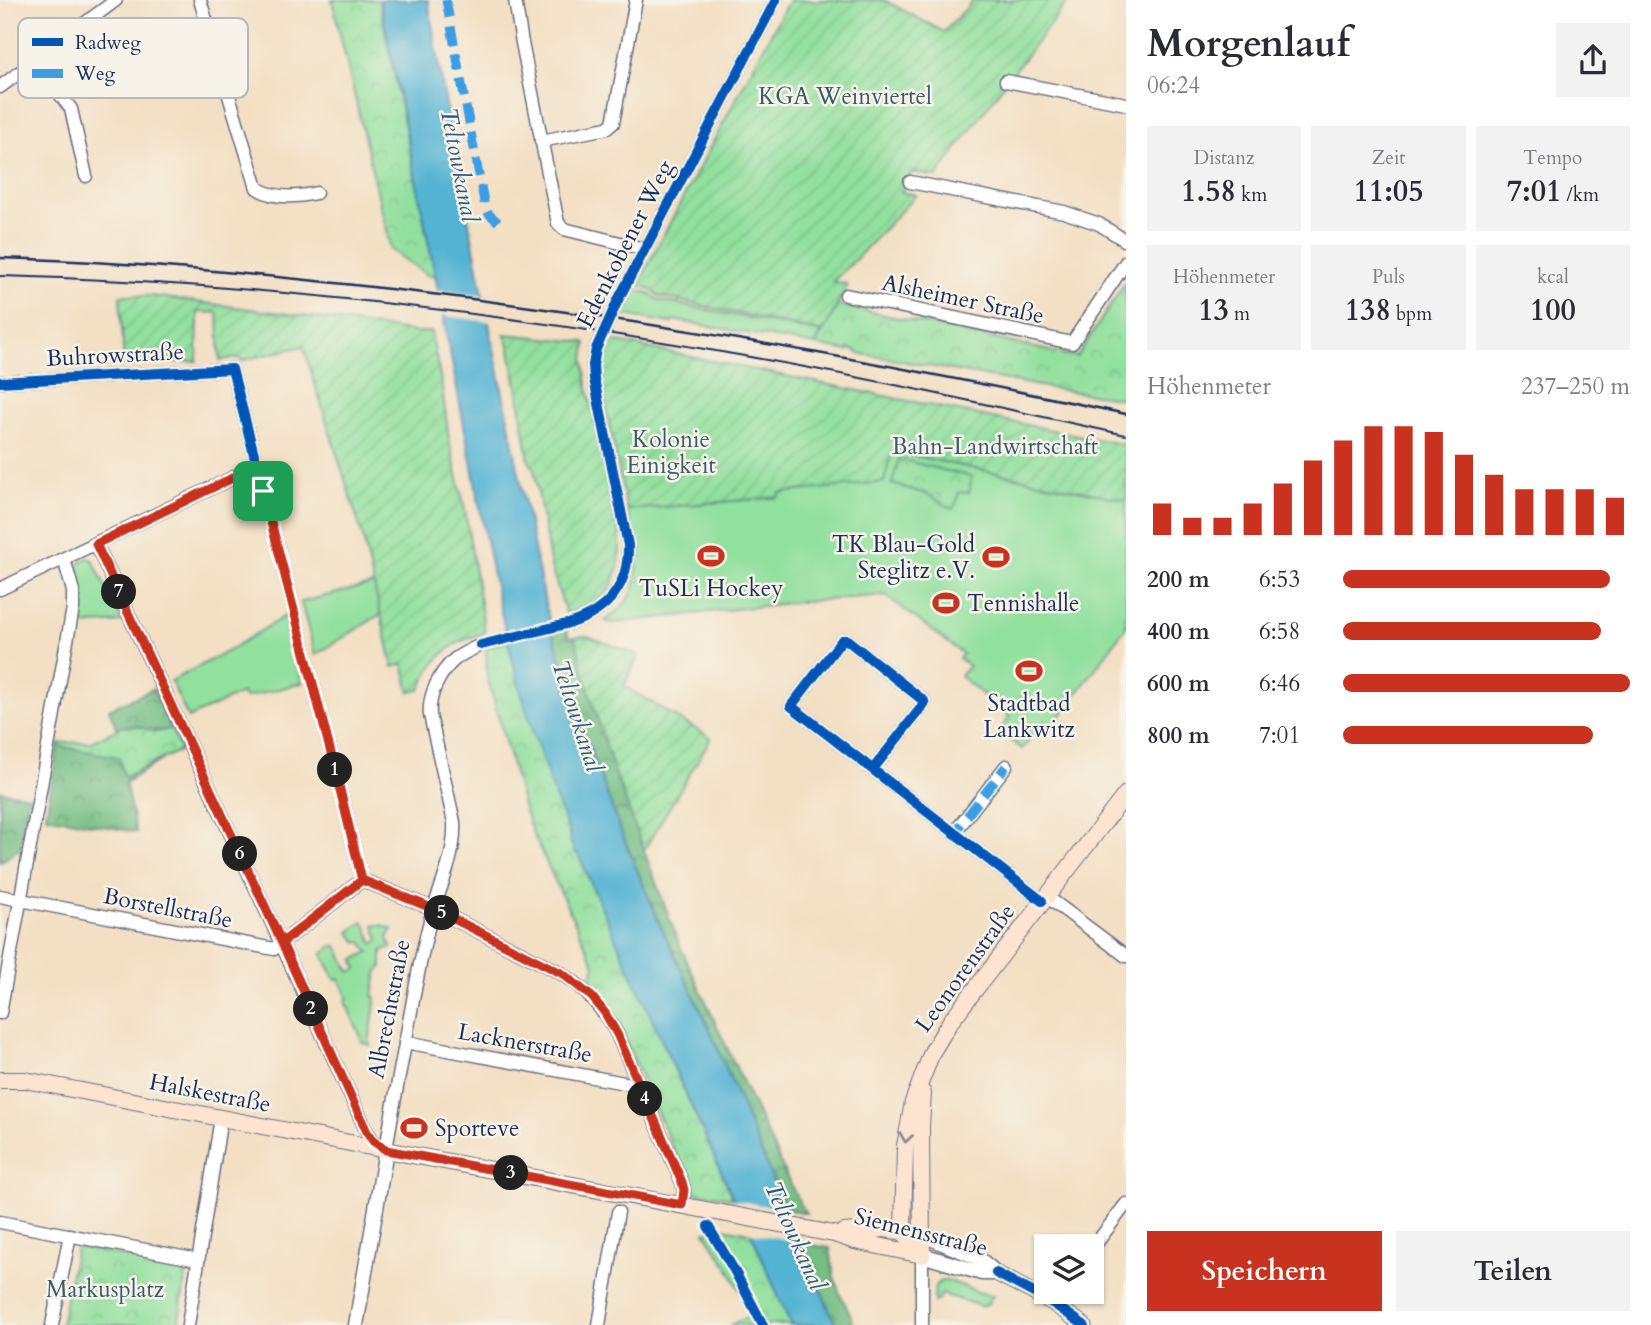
<!DOCTYPE html>
<html lang="de">
<head>
<meta charset="utf-8">
<style>
  :root { --surface:#fff; --page:#f2f2f3; --text:#2b2b33; --muted:#7c7c81; --accent:#c8321e }
  body { margin:0; font-family:Cardo,serif; background:var(--page); color:var(--text); height:100vh; display:flex; flex-direction:column; font-size:26px; white-space:nowrap }
  * { box-sizing:border-box; margin:0 }
  p { font-size:23px; color:var(--muted) }
  .icon { flex:none; width:38px; height:38px; fill:none; stroke:currentColor; stroke-width:2; stroke-linecap:round; stroke-linejoin:round }
  .map { position:relative; flex:1; overflow:hidden }
  .drawer { display:flex; flex-direction:column; background:var(--surface); width:525px }
  .drawer>* { flex:none }
  .tools { position:absolute; left:1034px; top:1234px; display:grid; gap:14px }
  .tools a { display:grid; place-items:center; width:70px; height:70px; border-radius:0px; background:var(--surface); box-shadow:0 2px 5px #0004; font-size:35px }
  .pin { position:absolute; display:grid; place-items:center; width:60px; height:60px; color:#fff; margin:-30px; border-radius:14px; box-shadow:0 4px 10px #0006 }
  .km { position:absolute; width:35px; height:35px; margin:-18px; border-radius:50%; background:#222; color:#fff; font-size:19px; line-height:35px; text-align:center }
  .round { display:grid; place-items:center; flex:none; width:74px; height:74px; border-radius:0px; background:var(--page) }
  .overview { display:flex; align-items:center; justify-content:space-between; height:119px; padding:0 21px }
  h1 { font-size:38px; font-weight:700; line-height:52px }
  .figures { display:grid; grid-template-columns:repeat(3,1fr); gap:10px; height:119px; padding:7px 21px }
  .figures div { display:grid; align-content:center; border-radius:0px; background:var(--page); text-align:center }
  .figures b { font-size:30px; font-weight:700 }
  .figures small { font-size:19px; font-weight:400 }
  .figures p { font-size:19px }
  .chart { height:196px; padding:14px 21px }
  .chart p { display:flex; justify-content:space-between }
  .chart svg { width:100%; height:126px; margin-top:7px; stroke:var(--accent); stroke-width:6 }
  .primary-button { display:flex; gap:14px; margin-top:auto; padding:14px 21px }
  .primary-button a { flex:1; height:80px; border-radius:0px; background:var(--accent); color:#fff; font-size:28px; font-weight:700; line-height:80px; text-align:center }
  .primary-button a+a { background:var(--page); color:var(--text) }
  ul { padding:0 21px; list-style:none; font-size:23px }
  li { display:grid; grid-template-columns:112px 84px 1fr; align-items:center; height:52px }
  li i { height:18px; border-radius:9px; background:var(--accent) }
  main { display:flex; flex:1; min-height:0 }
  .map>svg:first-child { display:block }
  .grass { fill:#92e09e; stroke:#56887e; stroke-width:2 }
  .forest { fill:url(#forest-crowns); stroke:#487672; stroke-width:2 }
  .park { fill:url(#park-crowns); stroke:#56887e; stroke-width:2 }
  .garden { fill:url(#garden-furrows); stroke:#56887e; stroke-width:2 }
  .water { fill:#55b4d3; stroke:#387298; stroke-width:2 }
  .pier { fill:#f3dfc3 }
  .lines { fill:none; stroke-linecap:round; stroke-linejoin:round }
  .minor-casing { stroke:#676d81; stroke-width:15 }
  .tertiary-casing { stroke:#676d81; stroke-width:17 }
  .secondary-casing { stroke:#676d81; stroke-width:18 }
  .minor { stroke:#fff; stroke-width:12 }
  .tertiary { stroke:#fff; stroke-width:14 }
  .secondary { stroke:#fde4d1; stroke-width:16 }
  .tram { stroke:#1b2f5e; stroke-width:2 }
  .rail { stroke:#1b2f5e; stroke-width:2.5 }
  .quiet { stroke:#3b9de6; stroke-width:9; stroke-dasharray:18 9; stroke-linecap:butt }
  .cycleway-casing { stroke:#f7f3e8; stroke-width:15 }
  .cycleway { stroke:#0057b8; stroke-width:10 }
  .oneway { stroke:#8c8a98 }
  .route-casing { stroke:#fff; stroke-width:14 }
  .route { stroke:#c8321e; stroke-width:9 }
  .labels { text-anchor:middle; dominant-baseline:central; stroke-width:5; stroke-linejoin:round; paint-order:stroke }
  .park-label { font-size:23px; fill:#395b6e; stroke:#f7f3e8 }
  .street-label { font-size:23px; fill:#1b2f5e; stroke:#f7f3e8 }
  .poi-label { font-size:23px; fill:#1b2f5e; stroke:#f7f3e8 }
  .water-label { font-size:24px; font-style:italic; fill:#2c5781; stroke:#f7f3e8 }
  .key { fill:#f7f3e8; stroke:#b5b8bf; stroke-width:2 }
  .key-label { font-size:19px; fill:#1b2f5e }
</style>
</head>
<body>
<main>
<div class="map">
<svg width="1126" height="1325" viewBox="0 0 1126 1325">
  <defs>
    <pattern id="forest-crowns" width="20" height="18" patternUnits="userSpaceOnUse" patternTransform="scale(1.75)"><rect width="20" height="18" fill="#75be85"/><path d="M2 6a3 3 0 1 1 6 0M12 15a3 3 0 1 1 6 0" fill="none" stroke="#5f9b70"/></pattern>
    <pattern id="park-crowns" width="20" height="18" patternUnits="userSpaceOnUse" patternTransform="scale(1.75)"><rect width="20" height="18" fill="#92e09e"/><path d="M2 6a3 3 0 1 1 6 0M12 15a3 3 0 1 1 6 0" fill="none" stroke="#7dc08a"/></pattern>
    <pattern id="garden-furrows" width="10" height="10" patternUnits="userSpaceOnUse" patternTransform="scale(1.75)"><rect width="10" height="10" fill="#92e09e"/><path d="M-1 1l2-2M0 10L10 0M9 11l2-2" fill="none" stroke="#7dc08a"/></pattern>
  </defs>
  <rect width="100%" height="100%" fill="#f7f3e8"/>
  <filter id="ink" filterUnits="userSpaceOnUse"><feTurbulence type="fractalNoise" baseFrequency=".0143" numOctaves="2"/><feDisplacementMap in="SourceGraphic" scale="14" xChannelSelector="R" yChannelSelector="G"/><feConvolveMatrix kernelMatrix="1 2 1 2 8 2 1 2 1" color-interpolation-filters="sRGB"/></filter>
  <filter id="wash" filterUnits="userSpaceOnUse"><feTurbulence type="fractalNoise" baseFrequency=".00686" numOctaves="4" result="noise"/><feDisplacementMap in="SourceGraphic" scale="28" xChannelSelector="R" yChannelSelector="G"/><feGaussianBlur stdDeviation="1.57" result="paint"/><feColorMatrix in="noise" values="0 0 0 0 0 0 0 0 0 0 0 0 0 0 0 0 0 1.4 0 .05"/><feComposite in="paint" operator="in"/></filter>
  <g filter="url(#wash)">
    <rect width="100%" height="100%" fill="#f3dfc3"/>
    <g class="grass">
      <polygon points="630,288 650,294 658,300 822,333 815,345 673,320 672,323 619,314"/>
      <path d="M895,452l231,48v127l-73,99 -8,-5 -23,28 -17,-13 3,-4 -6,-5 8,-10 -50,-41 9,-10 -10,-8 4,-4 -78,-59 -96,8 -176,20 -6,-1 -2,-2c47,-28 31,-66 22,-110l152,-13v-4l111,-35z"/>
      <polygon points="88,558 93,560 122,622 80,625 83,594 77,569 80,562"/>
      <polygon points="374,584 381,614 315,655 301,602"/>
      <polygon points="285,616 302,683 244,698 242,693 188,718 171,681 228,651"/>
      <polygon points="363,922 367,928 373,944 379,940 374,925 382,925 392,929 388,938 391,947 382,951 382,967 377,973 373,996 376,997 370,1037 370,1045 362,1042 361,1037 345,1001 348,999 339,978 335,979 322,954 333,946 337,946 350,972 357,969 354,960 369,952 361,941 358,943 349,932"/>
      <polygon points="943,1280 947,1280 981,1293 993,1295 988,1303 983,1307 942,1294 937,1301 934,1302 935,1286"/>
    </g>
    <g class="forest">
      <polygon points="566,626 569,638 575,637 582,666 614,771 680,946 791,1186 806,1213 785,1209 710,1030 658,920 621,832 571,698 552,629"/>
      <path d="M153,689l18,40c-18,6 -35,-7 -54,0l-8,-20z"/>
      <polygon points="58,746 120,757 124,777 163,759 125,783 136,832 46,816"/>
      <polygon points="0,791 29,796 20,849 0,862"/>
      <polygon points="800,1243 830,1248 834,1276 840,1294 853,1320 851,1322 853,1325 836,1325"/>
    </g>
    <g class="park">
      <polygon points="332,0 379,0 435,275 429,276 391,250"/>
      <polygon points="1126,281 1126,399 1056,389 857,353 857,351 849,349 848,351 815,345 838,305 1077,357"/>
      <polygon points="899,459 972,477 969,493 959,492 956,504 952,509 927,494 892,484"/>
      <polygon points="508,642 534,735 576,853 577,852 733,1198 692,1192 621,1030 605,1004 588,987 595,965 534,836 524,809 487,676 486,649 488,647"/>
      <polygon points="137,726 157,732 171,729 181,750 124,777 119,757 58,746 59,743 91,742 121,727"/>
      <polygon points="723,1228 751,1233 791,1325 730,1325 753,1315 730,1271 705,1232"/>
      <polygon points="76,1247 187,1268 178,1325 61,1325"/>
    </g>
    <g class="garden">
      <path d="M789,0h95l60,32 30,-32h95c-45,59 -90,115 -132,177l-25,-5 -11,20 15,3 -62,66 -21,20 15,4 -25,47 -164,-36 -7,-6 -13,-5 16,-34z"/>
      <path d="M120,295l31,1 153,20 111,16h16l11,55 7,52 16,71 20,123c-34,8 -52,24 -65,57l-10,2 -7,-28 -10,3 -31,-133 -59,-188 -62,15 -1,-3 -20,2 -2,-47 -20,-1 -1,49 -73,4z"/>
      <path d="M504,334l81,8 1,2 -2,16 3,25 32,148c5,40 -9,75 -53,80l-15,-46 -17,-98 -5,-8 -12,-75 -8,-41z"/>
      <polygon points="608,340 1126,445 1126,500 895,452 890,458 884,482 780,493 779,497 627,510 600,379 600,356"/>
      <path d="M587,636l52,19 -15,31 87,52 -67,112c-27,-70 -52,-139 -69,-213z"/>
    </g>
    <polygon class="water" points="380,0 428,0 446,105 483,294 546,608 571,698 621,832 658,920 710,1030 785,1209 836,1325 791,1325 751,1233 733,1198 594,891 578,853 575,853 569,838 571,836 557,802 534,735 518,682 497,596 435,275"/>
    <g class="pier">
      <polygon points="434,290 487,296 492,322 439,315"/>
      <polygon points="730,1199 789,1210 804,1243 747,1232"/>
    </g>
  </g>
  <g filter="url(#ink)">
    <g class="lines">
      <g class="minor-casing">
        <g id="minor">
          <path d="M200,0l57,188c16,11 41,9 59,5"/>
          <polyline points="515,0 522,43 558,223 564,229 644,249"/>
          <polyline points="35,61 71,109 86,176"/>
          <polyline points="1006,81 1126,104"/>
          <polyline points="0,87 116,0"/>
          <polyline points="541,141 607,128 613,123 636,0"/>
          <polyline points="910,182 1064,212 1099,224 1126,241"/>
          <polyline points="846,295 1072,343 1126,262"/>
          <polyline points="0,382 232,369 333,761 362,880"/>
          <path d="M96,544l182,392 88,194 7,11 13,9c6,-39 14,-78 21,-117 7,-38 13,-75 23,-112 9,-33 26,-64 24,-99l-24,-107c-2,-20 10,-43 25,-56 8,-6 17,-10 26,-14"/>
          <polyline points="0,589 249,470 257,468"/>
          <path d="M571,623c37,-12 58,-38 57,-78l-34,-166 -1,-14 3,-16 22,-49 158,-300"/>
          <polyline points="873,769 924,704 924,701 847,640 842,640 791,706 1042,901"/>
          <polyline points="954,833 1006,766"/>
          <path d="M362,880l72,29 127,64c25,16 42,35 56,61l65,148 2,8 -2,15"/>
          <polyline points="0,896 274,949 362,880"/>
          <polyline points="1046,896 1126,956"/>
          <polyline points="0,1013 73,608 73,591 64,559"/>
          <polyline points="405,1042 630,1084 637,1081"/>
          <polyline points="0,1222 198,1260"/>
          <polyline points="1092,1249 1126,1204"/>
          <polyline points="52,1325 70,1235"/>
          <polyline points="188,1325 221,1118"/>
          <polyline points="599,1325 618,1212"/>
          <polyline points="922,1325 922,1255"/>
        </g>
      </g>
      <g class="tertiary-casing">
        <g id="tertiary">
          <polyline points="923,1235 977,1257 996,1273 1051,1302 1084,1325"/>
          <polyline points="922,1255 982,1273 996,1273"/>
          <polyline points="356,1325 386,1150"/>
        </g>
      </g>
      <g class="secondary-casing">
        <g id="secondary">
          <polyline points="0,1080 25,1080 412,1155 834,1234 855,1241 922,1255"/>
          <polyline points="844,1232 885,1229 912,1233"/>
          <polyline points="922,1255 903,1231 905,1146 913,1102 932,1052 950,1022 1126,794"/>
          <polyline points="922,1255 921,1126 923,1093"/>
        </g>
      </g>
      <use href="#minor" class="minor"/>
      <use href="#tertiary" class="tertiary"/>
      <use href="#secondary" class="secondary"/>
      <path class="tram" d="M0,276c250,6 504,37 750,81 126,22 251,51 376,78"/>
      <path class="rail" d="M0,258c118,3 236,14 354,27 259,28 516,74 772,129"/>
      <g class="quiet">
        <polyline points="446,0 485,207 489,214 498,222"/>
        <polyline points="949,830 954,833 1006,766"/>
      </g>
      <g class="cycleway-casing">
        <g id="cycleway">
          <polyline points="0,382 232,369 333,761 362,880"/>
          <path d="M571,623c37,-12 58,-38 57,-78l-34,-166 -1,-14 3,-16 22,-49 158,-300"/>
          <polyline points="481,645 566,624"/>
          <polyline points="873,769 924,704 924,701 847,640 842,640 791,706 1042,901"/>
          <polyline points="708,1226 734,1270 763,1325"/>
          <polyline points="996,1273 1051,1302 1084,1325"/>
        </g>
      </g>
      <use href="#cycleway" class="cycleway"/>
    </g>
    <defs><path id="oneway-chevron" d="M-2-3.5L2.5 0L-2 3.5" fill="none" stroke-width="1.6" stroke-linecap="round" stroke-linejoin="round" transform="scale(1.75)"/></defs>
    <use class="oneway" href="#oneway-chevron" transform="translate(906 1138) rotate(98)"/>
  </g>
  <g class="lines" filter="url(#ink)">
    <g class="route-casing">
      <polyline id="route" points="263,491 333,761 362,880 282,943 367,1132 373,1141 386,1150 682,1205 684,1190 682,1182 617,1034 605,1013 592,997 563,974 434,909 362,880 289,937 282,943 96,544 249,470 257,468 263,491"/>
    </g>
    <use href="#route" class="route"/>
  </g>
  <defs>
    <g id="stadium-bare" transform="scale(2.1)"><path d="M0-5a6.5 5 0 1 0 0 10a6.5 5 0 1 0 0-10ZM-3.5-1.8h7v3.6h-7Z" fill="#c8321e" stroke="#f7f3e8" stroke-width="2.5" paint-order="stroke"/></g>
  </defs>
  <g fill-rule="evenodd">
    <use href="#stadium-bare" x="711" y="556"/>
    <use href="#stadium-bare" x="996" y="557"/>
    <use href="#stadium-bare" x="946" y="603"/>
    <use href="#stadium-bare" x="1029" y="671"/>
    <use href="#stadium-bare" x="414" y="1128"/>
  </g>
  <g class="labels">
    <g class="park-label">
      <text x="845" y="96">KGA Weinviertel</text>
      <text x="671" y="439">Kolonie<tspan x="671" dy="26">Einigkeit</tspan></text>
      <text x="995" y="446">Bahn-Landwirtschaft</text>
      <text x="105" y="1289">Markusplatz</text>
    </g>
    <g class="street-label">
      <text transform="translate(625 244) rotate(-63)">Edenkobener Weg</text>
      <text transform="translate(963 299) rotate(12)">Alsheimer Straße</text>
      <text transform="translate(115 355) rotate(-3)">Buhrowstraße</text>
      <text transform="translate(168 908) rotate(11)">Borstellstraße</text>
      <text transform="translate(965 968) rotate(-54)">Leonorenstraße</text>
      <text transform="translate(389 1009) rotate(-79)">Albrechtstraße</text>
      <text transform="translate(525 1043) rotate(10)">Lacknerstraße</text>
      <text transform="translate(210 1093) rotate(11)">Halskestraße</text>
      <text transform="translate(921 1232) rotate(14)">Siemensstraße</text>
    </g>
    <g class="poi-label">
      <text x="975" y="544" text-anchor="end">TK Blau-Gold<tspan x="975" dy="26">Steglitz e.V.</tspan></text>
      <text x="711" y="588">TuSLi Hockey</text>
      <text x="967" y="603" text-anchor="start">Tennishalle</text>
      <text x="1029" y="703">Stadtbad<tspan x="1029" dy="26">Lankwitz</tspan></text>
      <text x="435" y="1128" text-anchor="start">Sporteve</text>
    </g>
    <g class="water-label">
      <text transform="translate(459 165) rotate(79)">Teltowkanal</text>
      <text transform="translate(577 716) rotate(72)">Teltowkanal</text>
      <text transform="translate(795 1236) rotate(66)">Teltowkanal</text>
    </g>
  </g>
  <rect x="18" y="18" width="230" height="80" rx="10" class="key"/>
  <rect x="32" y="38" width="31" height="8" fill="#0057b8"/>
  <rect x="32" y="69" width="31" height="9" fill="#3b9de6"/>
  <g class="key-label">
    <text x="75" y="49">Radweg</text>
    <text x="75" y="80">Weg</text>
  </g>
</svg>
<div class="tools">
<a><svg class="icon" aria-label="layers" viewBox="0 0 24 24"><path d="M12 4l9 5-9 5-9-5zM3 14l9 5 9-5"/></svg></a>
</div>
<div class="pin" style="left:263px;top:491px;background:#1e9e55"><svg class="icon" aria-label="arrive" viewBox="0 0 24 24"><path d="M6 21V4h12l-3 4 3 4H6"/></svg></div>
<b class="km" style="left:335px;top:770px">1</b>
<b class="km" style="left:311px;top:1009px">2</b>
<b class="km" style="left:511px;top:1173px">3</b>
<b class="km" style="left:645px;top:1099px">4</b>
<b class="km" style="left:442px;top:913px">5</b>
<b class="km" style="left:240px;top:854px">6</b>
<b class="km" style="left:119px;top:592px">7</b>
</div>
<section class="drawer">
<div class="overview"><div><h1>Morgenlauf</h1><p>06:24</p></div><a class="round"><svg class="icon" aria-label="share" viewBox="0 0 24 24"><path d="M12 15V3M7 8l5-5 5 5M5 13v7h14v-7"/></svg></a></div>
<div class="figures">
<div><p>Distanz</p><b>1.58<small> km</small></b></div>
<div><p>Zeit</p><b>11:05</b></div>
<div><p>Tempo</p><b>7:01<small> /km</small></b></div>
</div>
<div class="figures">
<div><p>Höhenmeter</p><b>13<small> m</small></b></div>
<div><p>Puls</p><b>138<small> bpm</small></b></div>
<div><p>kcal</p><b>100</b></div>
</div>
<div class="chart"><p><span>Höhenmeter</span>237–250 m</p>
<svg viewBox="0 0 160 44" preserveAspectRatio="none"><path d="M5 44V33M15 44V38M25 44V38M35 44V33M45 44V26M55 44V18M65 44V11M75 44V6M85 44V6M95 44V8M105 44V16M115 44V23M125 44V28M135 44V28M145 44V28M155 44V31"/></svg>
</div>
<ul>
<li><b>200 m</b>6:53<i style="width:93%"></i></li>
<li><b>400 m</b>6:58<i style="width:90%"></i></li>
<li><b>600 m</b>6:46<i style="width:100%"></i></li>
<li><b>800 m</b>7:01<i style="width:87%"></i></li>
</ul>
<div class="primary-button"><a>Speichern</a><a>Teilen</a></div>
</section>
</main>
</body>
</html>
